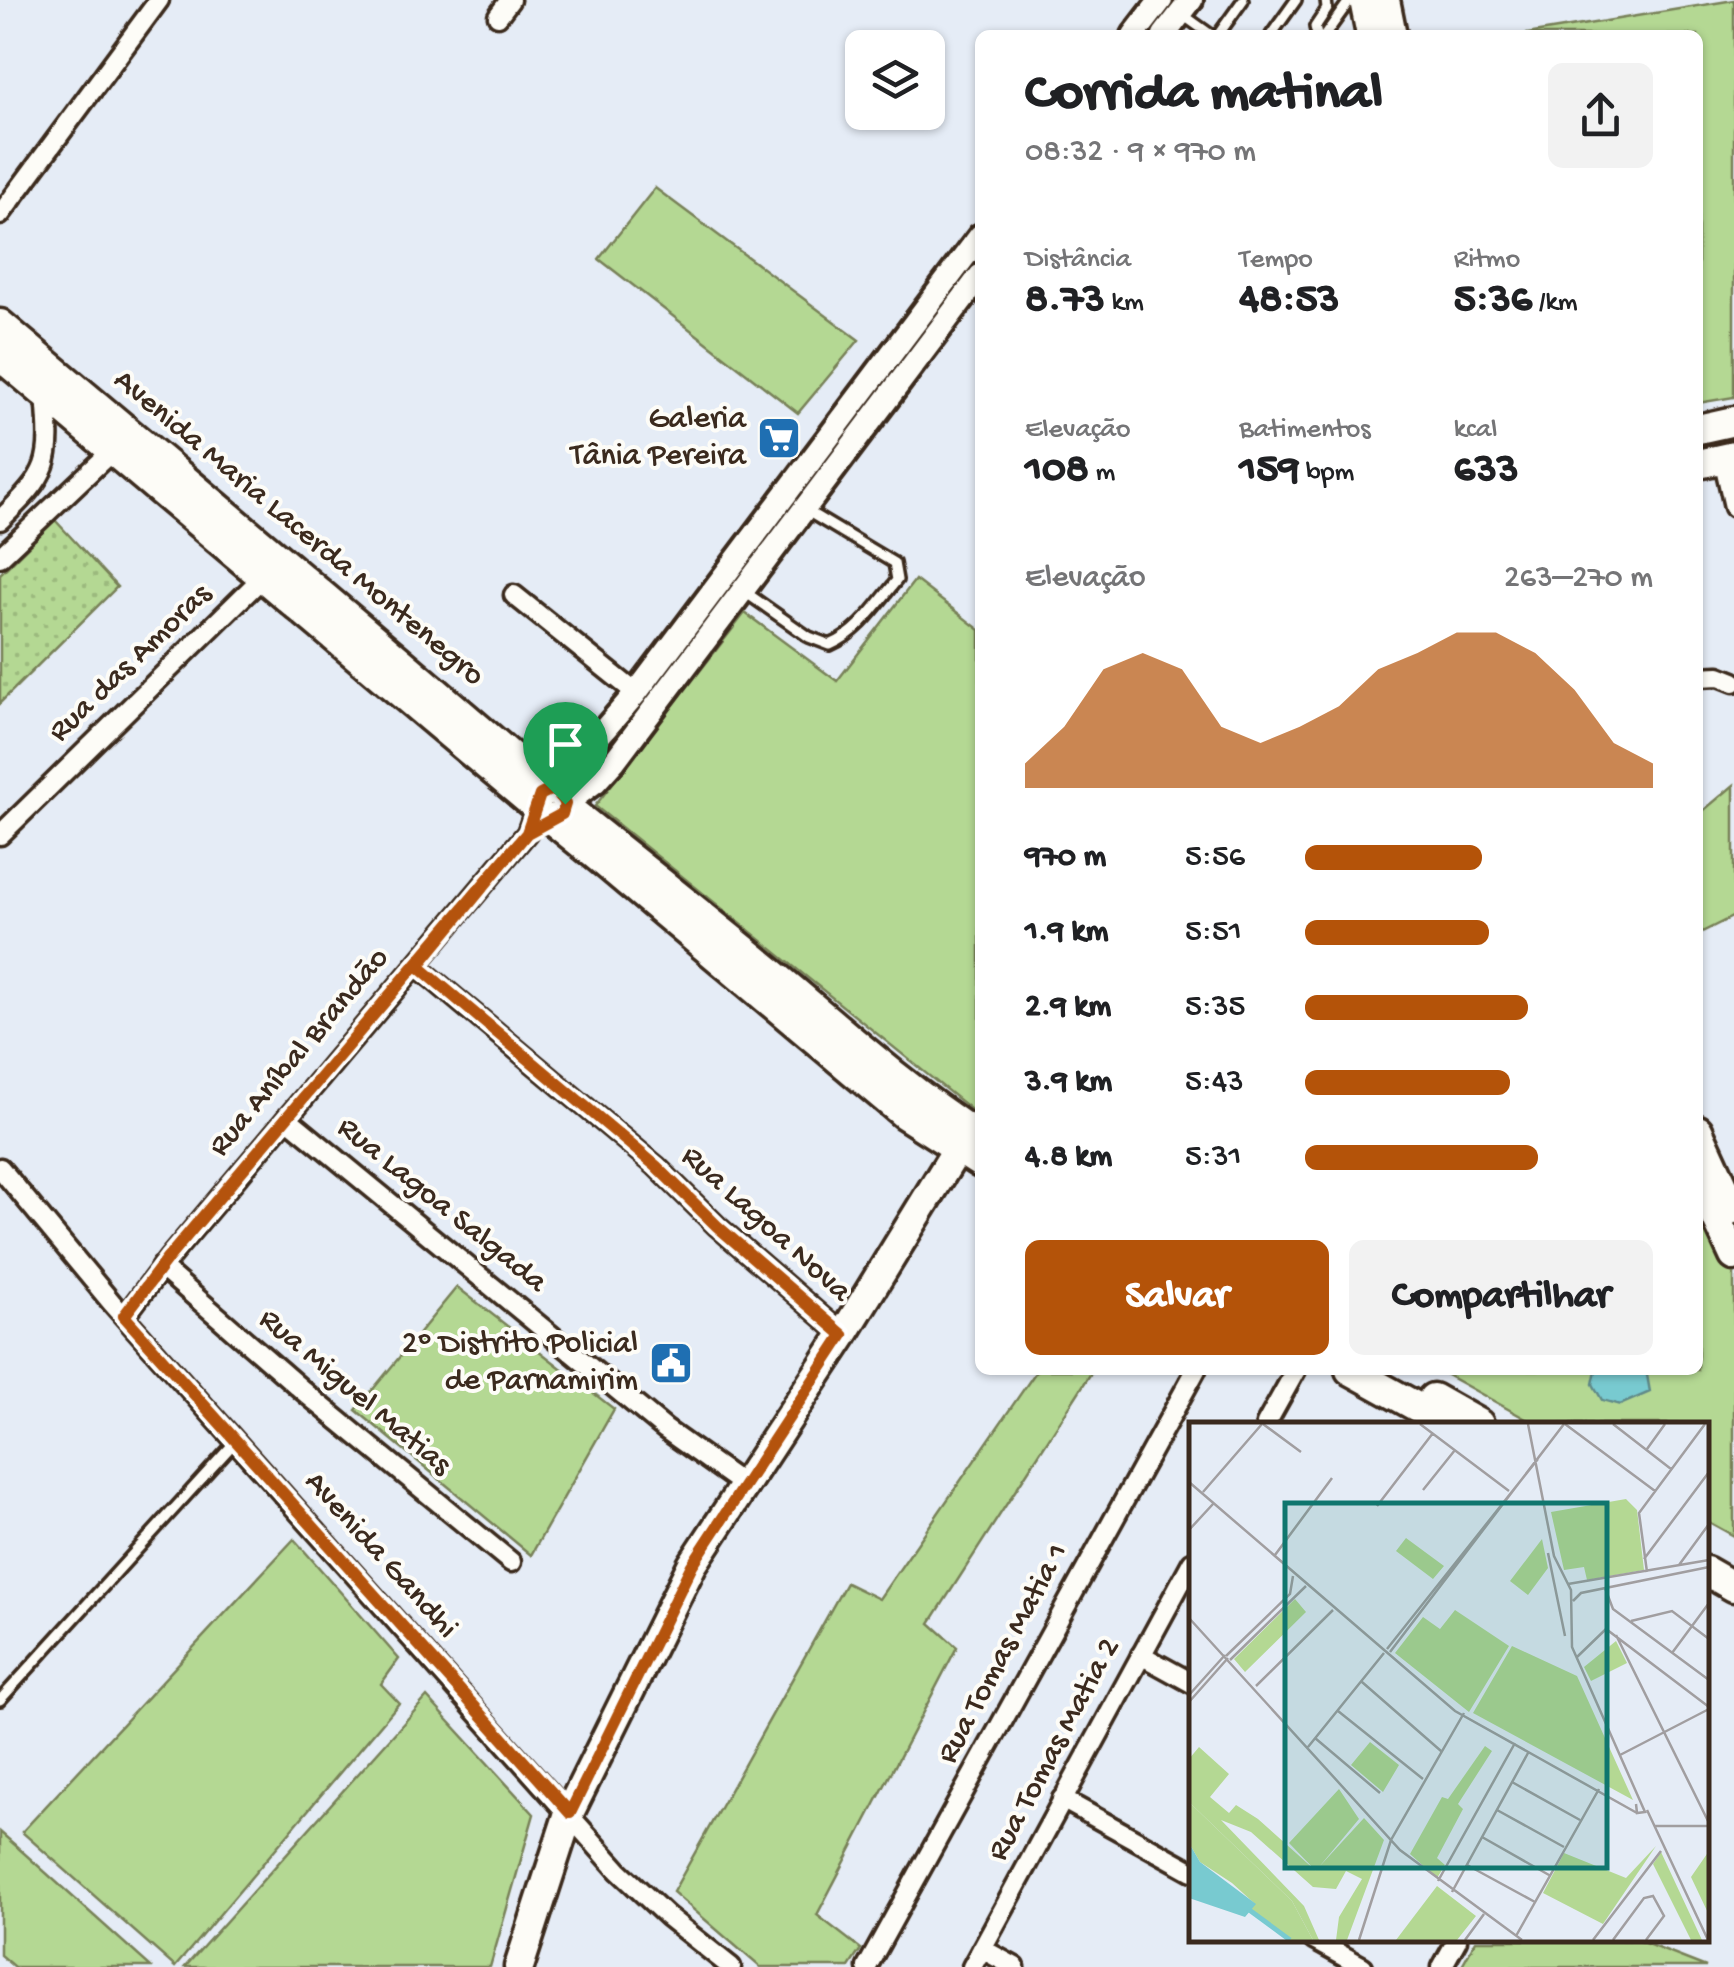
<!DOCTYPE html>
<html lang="pt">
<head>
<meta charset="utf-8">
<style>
  :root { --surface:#fff; --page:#f2f2f2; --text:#202124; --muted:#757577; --accent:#b45309 }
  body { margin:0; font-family:"Gochi Hand",sans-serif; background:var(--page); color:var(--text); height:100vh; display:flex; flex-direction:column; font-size:38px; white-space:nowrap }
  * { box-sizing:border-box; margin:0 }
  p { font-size:32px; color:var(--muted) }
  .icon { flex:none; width:55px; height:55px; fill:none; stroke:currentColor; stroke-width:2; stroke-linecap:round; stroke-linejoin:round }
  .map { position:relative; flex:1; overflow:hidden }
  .sheet { position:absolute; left:975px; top:30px; width:728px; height:1345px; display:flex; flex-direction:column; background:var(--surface); border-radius:15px; box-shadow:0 2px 8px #0004 }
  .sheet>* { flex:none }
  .controls { position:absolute; left:845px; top:30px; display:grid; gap:20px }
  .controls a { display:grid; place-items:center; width:100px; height:100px; border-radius:15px; background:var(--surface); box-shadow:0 2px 8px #0004; font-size:50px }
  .pin { position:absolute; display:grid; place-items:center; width:85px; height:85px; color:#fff; margin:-102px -42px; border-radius:50% 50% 50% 0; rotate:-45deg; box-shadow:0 0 10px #0007 }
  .pin .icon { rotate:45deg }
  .round { display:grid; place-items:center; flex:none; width:105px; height:105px; border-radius:15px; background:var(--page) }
  .overview { display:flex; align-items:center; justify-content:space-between; height:170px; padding:0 50px }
  h1 { font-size:55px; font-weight:700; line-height:75px }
  .figures { display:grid; grid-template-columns:repeat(3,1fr); gap:15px; height:170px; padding:10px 50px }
  .figures div { display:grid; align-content:center }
  .figures b { font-size:42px; font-weight:700 }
  .figures small { font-size:28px; font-weight:400 }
  .figures p { font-size:28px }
  .chart { height:280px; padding:20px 50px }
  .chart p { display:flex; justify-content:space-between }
  .chart svg { width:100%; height:180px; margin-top:10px; fill:var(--accent); opacity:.7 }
  .action { display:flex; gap:20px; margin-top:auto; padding:20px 50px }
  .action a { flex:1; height:115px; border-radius:15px; background:var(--accent); color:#fff; font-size:40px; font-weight:700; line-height:115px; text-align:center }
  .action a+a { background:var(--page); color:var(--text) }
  ul { padding:0 50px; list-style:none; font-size:32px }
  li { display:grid; grid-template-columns:160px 120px 1fr; align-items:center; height:75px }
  li i { height:25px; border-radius:12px; background:var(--accent) }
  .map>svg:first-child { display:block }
  .grass { fill:#b4d893; stroke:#788158; stroke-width:2.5 }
  .park { fill:url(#park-dots); stroke:#788158; stroke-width:2.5 }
  .water { fill:#78cad0; stroke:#608a89; stroke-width:2.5 }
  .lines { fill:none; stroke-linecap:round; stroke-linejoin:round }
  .service-casing { stroke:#3b2a1e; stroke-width:16 }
  .minor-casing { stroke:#3b2a1e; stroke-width:25 }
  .tertiary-casing { stroke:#3b2a1e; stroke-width:30 }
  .primary-casing { stroke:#3b2a1e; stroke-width:35 }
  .service { stroke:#fdfcf7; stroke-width:9 }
  .minor { stroke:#fdfcf7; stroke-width:18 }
  .tertiary { stroke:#fdfcf7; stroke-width:22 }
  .primary { stroke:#fdfcf7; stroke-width:28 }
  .route-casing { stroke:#fff; stroke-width:20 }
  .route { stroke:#b45309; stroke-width:12 }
  .labels { text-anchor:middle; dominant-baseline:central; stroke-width:8; stroke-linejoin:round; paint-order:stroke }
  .poi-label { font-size:32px; fill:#3b2a1e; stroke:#fdfcf7; text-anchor:end }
  .street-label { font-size:32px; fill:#3b2a1e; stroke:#fdfcf7 }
  .inset-river { fill:none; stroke:#78cad0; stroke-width:5 }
  .inset-road { fill:none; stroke:#a19ea0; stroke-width:2.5 }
  .view { fill:#0f766e; fill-opacity:0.15; stroke:#0f766e; stroke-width:5 }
  .inset-edge { fill:none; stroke:#3b2a1e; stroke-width:5 }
</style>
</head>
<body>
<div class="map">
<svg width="1734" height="1967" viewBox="0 0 1734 1967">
  <defs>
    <pattern id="park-dots" width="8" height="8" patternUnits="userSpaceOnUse" patternTransform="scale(2.5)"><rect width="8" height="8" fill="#b4d893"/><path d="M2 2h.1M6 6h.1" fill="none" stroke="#9cba7e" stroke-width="1.8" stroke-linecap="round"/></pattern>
  </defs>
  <rect width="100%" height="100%" fill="#e5ecf6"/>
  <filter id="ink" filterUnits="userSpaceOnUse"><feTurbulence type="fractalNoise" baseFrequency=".01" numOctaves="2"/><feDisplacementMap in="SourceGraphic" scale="20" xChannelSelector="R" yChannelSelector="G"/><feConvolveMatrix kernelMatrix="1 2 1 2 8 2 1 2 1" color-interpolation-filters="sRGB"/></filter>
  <g filter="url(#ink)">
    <g class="grass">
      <polygon points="1734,0 1734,397 1698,403 1698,35 1521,35"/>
      <polygon points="655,188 859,340 798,413 599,259"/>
      <polygon points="915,580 980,630 980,1117 595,806 745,613 837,681"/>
      <polygon points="1734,785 1734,916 1698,934 1698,815"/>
      <polygon points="1698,1199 1734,1275 1734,1536 1707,1521 1706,1424 1535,1424 1438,1370 1698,1370"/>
      <polygon points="457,1287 614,1409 531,1555 356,1410"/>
      <polygon points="1037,1370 1093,1370 930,1623 957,1647 817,1915 861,1949 849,1967 760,1967 673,1892 846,1583 879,1599"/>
      <polygon points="294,1539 399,1659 381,1684 399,1703 175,1967 22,1832"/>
      <polygon points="427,1697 534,1814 490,1967 185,1967"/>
      <polygon points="0,1832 15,1845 151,1967 14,1967 0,1955"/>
      <polygon points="1476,1940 1637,1940 1706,1967 1461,1967"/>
    </g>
    <polygon class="park" points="55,520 117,587 0,703 0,574"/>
    <polygon class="water" points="1596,1370 1642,1370 1647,1375 1650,1392 1620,1405 1602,1400 1593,1384"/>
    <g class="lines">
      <g class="service-casing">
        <g id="service">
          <polyline points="1183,15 1211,35"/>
          <polyline points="1218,35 1243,0"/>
          <polyline points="1271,35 1296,0"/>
          <polyline points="1317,35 1315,27 1327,9 1326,0"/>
          <polyline points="1325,35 1350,0"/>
          <path d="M745,592l64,45 21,8c29,-12 48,-42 67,-65l-3,-17 -87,-52"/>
          <polyline points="0,1700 235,1442"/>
        </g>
      </g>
      <g class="minor-casing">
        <g id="minor">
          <polyline points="498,16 510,0"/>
          <polyline points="0,215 159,0"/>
          <polyline points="1723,458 1734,507"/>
          <path d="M0,520c50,-48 52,-56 46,-125"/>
          <polyline points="0,557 113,450"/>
          <polyline points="514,595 636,693"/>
          <polyline points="1698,677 1719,676 1734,682"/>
          <polyline points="0,835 262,578"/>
          <polyline points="417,966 656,1166 717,1226 843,1335"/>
          <polyline points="287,1118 665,1429 745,1486"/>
          <polyline points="0,1168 112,1303 619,1871 667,1916 731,1967"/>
          <polyline points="161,1267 308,1395 511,1562"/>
          <polyline points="125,1316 169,1258 527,833 536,808"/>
          <polyline points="1266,1424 1296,1370"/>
          <polyline points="1141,1655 1192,1683"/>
          <polyline points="1062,1799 1192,1871"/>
          <polyline points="1314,1940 1363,1967"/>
          <polyline points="982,1949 1015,1967"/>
          <polyline points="867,1967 1196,1370"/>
          <polyline points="972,1967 1192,1562"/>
          <polyline points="1442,1967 1457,1940"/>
        </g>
      </g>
      <g class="tertiary-casing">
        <g id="tertiary">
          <polyline points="1134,35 1161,0"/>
          <polyline points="1164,35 1191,0"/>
          <polyline points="552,790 636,693 980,236"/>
          <polyline points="565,804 595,782 615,760 980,276"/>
        </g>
      </g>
      <g class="primary-casing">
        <g id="primary">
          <polyline points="1364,0 1371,35"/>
          <polyline points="1385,0 1392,35"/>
          <path d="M0,324c183,155 369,308 550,466"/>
          <polyline points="0,356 535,806 541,816 552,820 606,864 905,1115 980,1163"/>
          <polyline points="1698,429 1734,421"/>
          <polyline points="1698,464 1734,456"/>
          <path d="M565,806c76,61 153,121 228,184 61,52 120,104 187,147"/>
          <polyline points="1698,1130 1734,1209"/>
          <polyline points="1698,1178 1734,1256"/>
          <polyline points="1350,1370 1448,1424"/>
          <polyline points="1433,1398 1479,1424"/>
          <polyline points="1706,1571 1734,1587"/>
          <polyline points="519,1967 569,1813 692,1565 843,1335 969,1130"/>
        </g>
      </g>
      <use href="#service" class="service"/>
      <use href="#minor" class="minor"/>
      <use href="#tertiary" class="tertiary"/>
      <use href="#primary" class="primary"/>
    </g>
  </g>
  <g class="lines" filter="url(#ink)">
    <g class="route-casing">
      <polyline id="route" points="565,804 562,814 527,833 168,1258 124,1316 570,1813 692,1565 843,1335 717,1226 656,1166 418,966 527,833 540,795 550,790 557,792 565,804"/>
    </g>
    <use href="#route" class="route"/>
  </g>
  <defs>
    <g id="supermarket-square" transform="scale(2.25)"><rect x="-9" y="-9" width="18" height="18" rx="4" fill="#1f6fb2" stroke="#fdfcf7"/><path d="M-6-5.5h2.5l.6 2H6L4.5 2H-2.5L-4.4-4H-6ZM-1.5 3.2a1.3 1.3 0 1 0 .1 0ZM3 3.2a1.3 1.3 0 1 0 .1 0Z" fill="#fff"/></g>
    <g id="civic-square" transform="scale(2.25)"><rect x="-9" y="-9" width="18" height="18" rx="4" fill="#1f6fb2" stroke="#fdfcf7"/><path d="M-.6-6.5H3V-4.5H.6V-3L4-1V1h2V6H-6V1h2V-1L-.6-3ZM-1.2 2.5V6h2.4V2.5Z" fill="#fff"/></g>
  </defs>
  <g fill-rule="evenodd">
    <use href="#supermarket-square" x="779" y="438"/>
    <use href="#civic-square" x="671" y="1363"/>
  </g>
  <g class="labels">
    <g class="poi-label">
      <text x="746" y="420">Galeria<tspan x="746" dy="37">Tânia Pereira</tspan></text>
      <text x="638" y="1345">2º Distrito Policial<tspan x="638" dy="37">de Parnamirim</tspan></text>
    </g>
    <g class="street-label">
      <text transform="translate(298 529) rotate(40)">Avenida Maria Lacerda Montenegro</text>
      <text transform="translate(131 664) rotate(-44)">Rua das Amoras</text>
      <text transform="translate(300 1053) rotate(-50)">Rua Aníbal Brandão</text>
      <text transform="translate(441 1206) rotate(39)">Rua Lagoa Salgada</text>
      <text transform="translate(765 1225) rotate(42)">Rua Lagoa Nova</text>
      <text transform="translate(354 1393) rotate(40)">Rua Miguel Matias</text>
      <text transform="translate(380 1556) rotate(48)">Avenida Gandhi</text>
      <text transform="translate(1004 1654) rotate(-62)">Rua Tomas Matia 1</text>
      <text transform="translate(1055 1750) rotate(-62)">Rua Tomas Matia 2</text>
    </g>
  </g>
  <g transform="translate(1189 1422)">
    <rect width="520" height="520" fill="#e5ecf6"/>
    <path d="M437,77l11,11 7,60 -57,10 -3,-13 -20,3 -13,-58zM217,116l38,28 -11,13 -37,-28zM353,117l6,29 -20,27 -18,-14zM266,188l54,36 -40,66 -74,-59 28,-36 17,12zM427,219l11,22 -36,18 -7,-14zM323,224l65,30 56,124 -160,-87zM181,320l29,23 -16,27 -32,-27zM296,324l7,5 -34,53 5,5 -26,49 8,7 -8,13 -27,-24 32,-57 6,2zM10,325l30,27 -19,23 19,16 7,-8 22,14 58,52 -27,-28 50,-54 20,30 -40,48 45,-49 20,22 -37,100h-11l3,-23 23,-38 -16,-8 -10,18 -23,-2 -62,-55 -30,-12 83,86 15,34h-6l-21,-39 -103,-99v-43zM467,424l-53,78 -60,-31 21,-40 62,25zM248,464l39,30 -19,24h-61z" fill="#b4d893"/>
    <path d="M0,380l103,99 21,39h-23l-39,-31 4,-5 -23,-21 -32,-21 -11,-19zM520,429v64l-18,-38z" fill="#b4d893"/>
    <path d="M106,177l11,13 -61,60 -11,-13zM472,430l41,88h-11l-38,-76z" fill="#b4d893"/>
    <path d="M0,421l11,19 56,42 -11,13 -56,-19z" fill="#78cad0"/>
    <path class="inset-river" d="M59,487l42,31"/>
    <path class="inset-road" d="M74,2l38,28M231,2l89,67M339,2l26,132 17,34 1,57 73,165 -8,1 -1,-9M376,2l90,67M424,2l58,45M458,27l18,-25M0,60l266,229 182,102M234,68l32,-40M14,70l59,-68M188,84l56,-73M0,108l24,-26M359,131l17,83M86,133l57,-77M455,137l65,-87M490,143l30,-41M458,150l-8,-59 66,-89M379,162l141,-24M416,166l8,21 96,71M384,179l8,-8 128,-26M0,196l211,232 122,90M442,199l41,-10 37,28M427,213l93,188M198,227l151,-190M201,230l174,-228M483,231l37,-50M37,234l64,-62 3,-18M388,235l29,-28 103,78M41,238l76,-74M173,260l79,69M67,264l77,-76M0,273l36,-40M0,280l39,-44M149,289l85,68M126,316l65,55M119,325l76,-94M431,333l89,-46M323,360l68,38M308,388l67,37M458,388l61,130M466,404h54M293,415l67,38M278,443l68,37M249,459l77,-138M263,470l76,-139M327,514l83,-147M170,518l32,-100 73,-127M276,518l19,-26M404,518l68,-89M424,518l31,-42 9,-2 11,20 -18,24"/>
    <path class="view" d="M96,81h322v365h-322z"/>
    <rect width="520" height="520" class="inset-edge"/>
  </g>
</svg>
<div class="controls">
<a><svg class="icon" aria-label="layers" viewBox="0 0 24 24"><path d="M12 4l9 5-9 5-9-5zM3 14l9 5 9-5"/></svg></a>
</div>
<div class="pin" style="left:565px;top:804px;background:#1e9e55"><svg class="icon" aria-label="arrive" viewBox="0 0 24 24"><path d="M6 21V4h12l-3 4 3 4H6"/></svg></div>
<section class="sheet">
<div class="overview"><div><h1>Corrida matinal</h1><p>08:32 · 9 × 970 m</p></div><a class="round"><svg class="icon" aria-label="share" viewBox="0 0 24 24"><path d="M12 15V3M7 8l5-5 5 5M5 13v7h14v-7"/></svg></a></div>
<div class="figures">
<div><p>Distância</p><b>8.73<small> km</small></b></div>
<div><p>Tempo</p><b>48:53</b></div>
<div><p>Ritmo</p><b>5:36<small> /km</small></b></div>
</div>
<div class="figures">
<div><p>Elevação</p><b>108<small> m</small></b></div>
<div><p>Batimentos</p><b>159<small> bpm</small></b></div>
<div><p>kcal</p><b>633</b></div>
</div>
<div class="chart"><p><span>Elevação</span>263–270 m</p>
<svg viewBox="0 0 160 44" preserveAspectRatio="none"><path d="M0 44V38L10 29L20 15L30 11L40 15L50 29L60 33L70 29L80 24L90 15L100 11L110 6L120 6L130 11L140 20L150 33L160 38V44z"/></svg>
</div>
<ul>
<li><b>970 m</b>5:56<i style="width:51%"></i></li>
<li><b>1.9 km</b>5:51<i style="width:53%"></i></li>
<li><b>2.9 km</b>5:35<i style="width:64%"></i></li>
<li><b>3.9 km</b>5:43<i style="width:59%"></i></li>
<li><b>4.8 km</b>5:31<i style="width:67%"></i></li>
</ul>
<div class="action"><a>Salvar</a><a>Compartilhar</a></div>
</section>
</div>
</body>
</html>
